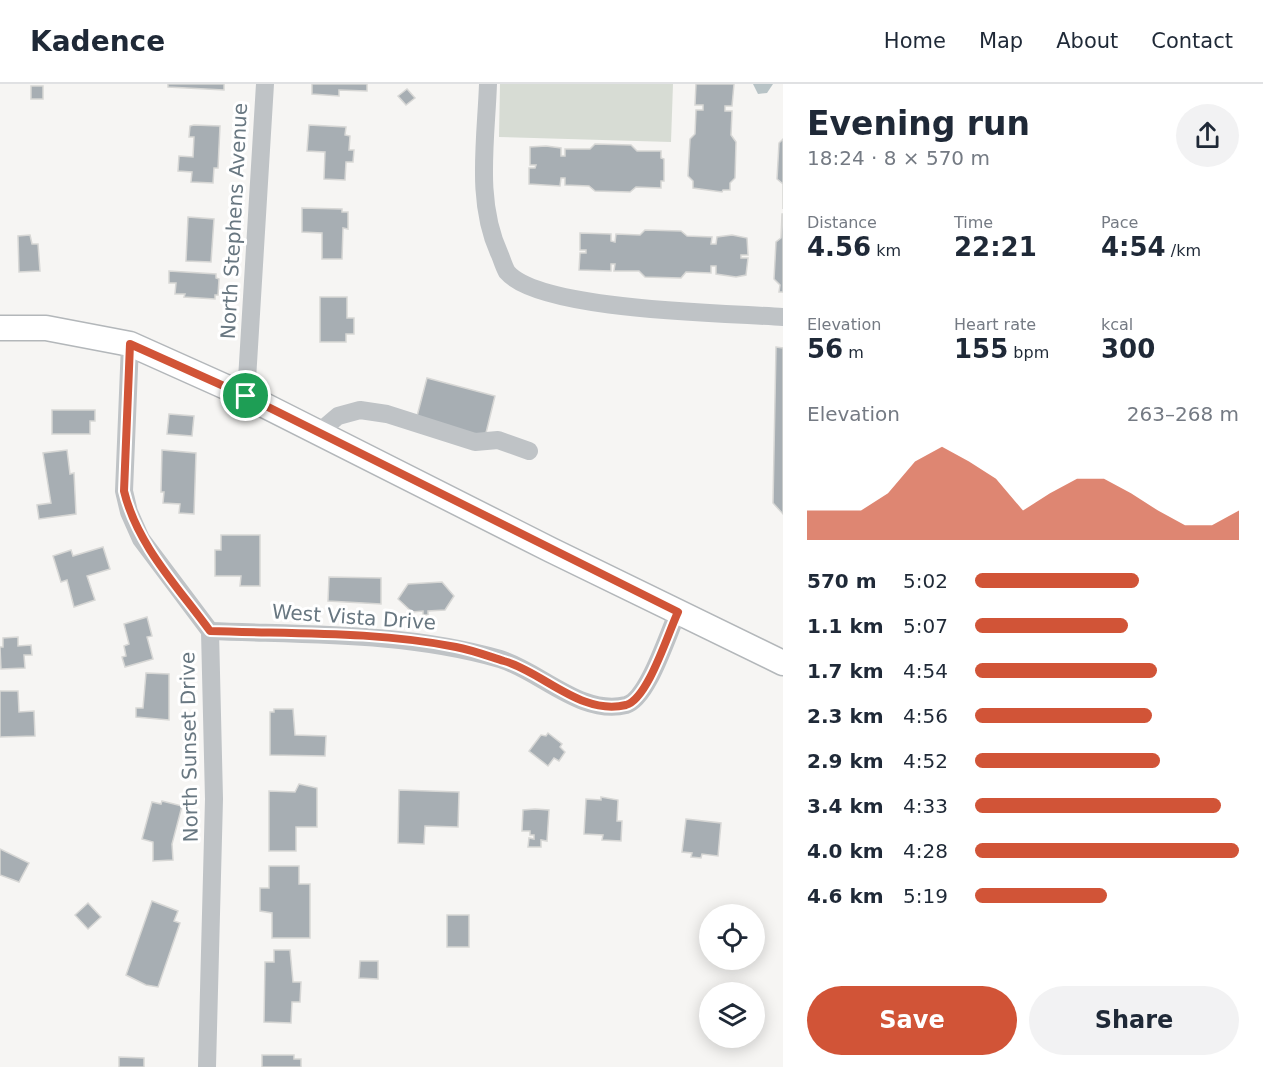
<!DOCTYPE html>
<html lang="en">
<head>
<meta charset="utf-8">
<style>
  :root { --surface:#fff; --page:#f2f2f3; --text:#1f2937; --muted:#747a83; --line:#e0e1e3; --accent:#d15437 }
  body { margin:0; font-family:"DejaVu Sans",sans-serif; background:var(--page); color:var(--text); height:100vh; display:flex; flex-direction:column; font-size:22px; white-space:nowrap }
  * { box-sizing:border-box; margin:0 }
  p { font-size:20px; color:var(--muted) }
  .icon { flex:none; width:33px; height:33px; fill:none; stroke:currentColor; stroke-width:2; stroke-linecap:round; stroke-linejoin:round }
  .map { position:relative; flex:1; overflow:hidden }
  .side { display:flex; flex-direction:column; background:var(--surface); width:480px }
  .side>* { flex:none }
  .controls { position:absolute; left:699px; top:820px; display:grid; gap:12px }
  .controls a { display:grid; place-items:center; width:66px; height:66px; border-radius:50%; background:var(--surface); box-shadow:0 3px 15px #0003; font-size:30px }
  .pin { position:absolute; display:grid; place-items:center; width:51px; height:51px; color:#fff; margin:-26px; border:3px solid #fff; border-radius:50%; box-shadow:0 2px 6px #0007 }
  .round { display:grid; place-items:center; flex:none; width:63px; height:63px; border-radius:32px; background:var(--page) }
  .summary { display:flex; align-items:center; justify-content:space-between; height:102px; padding:0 24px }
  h1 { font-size:33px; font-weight:800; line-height:45px }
  .stats { display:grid; grid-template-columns:repeat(3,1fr); gap:9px; height:102px; padding:6px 24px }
  .stats div { display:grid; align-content:center }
  .stats b { font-size:26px; font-weight:800 }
  .stats small { font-size:16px; font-weight:400 }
  .stats p { font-size:16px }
  .chart { height:168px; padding:12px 24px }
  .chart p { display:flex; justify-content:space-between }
  .chart svg { width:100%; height:108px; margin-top:6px; fill:var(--accent); opacity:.7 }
  .cta { display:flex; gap:12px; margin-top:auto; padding:12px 24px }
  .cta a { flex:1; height:69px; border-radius:36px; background:var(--accent); color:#fff; font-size:24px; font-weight:800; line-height:69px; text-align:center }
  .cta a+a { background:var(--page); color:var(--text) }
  ul { padding:0 24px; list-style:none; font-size:20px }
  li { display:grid; grid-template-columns:96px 72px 1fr; align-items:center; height:45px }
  li i { height:15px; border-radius:8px; background:var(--accent) }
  header { display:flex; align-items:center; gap:36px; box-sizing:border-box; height:84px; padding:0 30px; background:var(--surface); border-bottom:2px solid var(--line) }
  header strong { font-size:28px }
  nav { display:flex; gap:33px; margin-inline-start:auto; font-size:21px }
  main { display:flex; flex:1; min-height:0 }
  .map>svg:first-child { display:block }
  .green { fill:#d7dcd4 }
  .water { fill:#b8c3c6 }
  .building { fill:#a7aeb3; stroke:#d7d7d5; stroke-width:1.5 }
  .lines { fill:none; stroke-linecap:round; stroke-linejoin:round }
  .major-casing { stroke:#b3b7ba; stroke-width:27 }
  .minor { stroke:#bfc3c6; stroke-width:18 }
  .major { stroke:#fff; stroke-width:24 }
  .route-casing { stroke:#fff; stroke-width:12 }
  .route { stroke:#d15437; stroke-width:8 }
  .labels { text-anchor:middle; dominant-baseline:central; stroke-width:6; stroke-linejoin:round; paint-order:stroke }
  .street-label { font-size:20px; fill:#687781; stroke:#fff }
</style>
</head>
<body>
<header>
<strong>Kadence</strong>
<nav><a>Home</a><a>Map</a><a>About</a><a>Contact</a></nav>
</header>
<main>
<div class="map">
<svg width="783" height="983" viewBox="0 0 783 983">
  <rect width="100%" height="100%" fill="#f6f5f3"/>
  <polygon class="green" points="500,0 673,0 671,58 499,53"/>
  <polygon class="water" points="753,0 773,0 767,9 758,10"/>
  <g class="building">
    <polygon points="168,0 224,0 224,6 168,3"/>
    <polygon points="312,0 367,0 367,7 339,6 339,12 312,10"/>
    <polygon points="696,0 734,0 732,22 725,22 725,27 732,27 731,51 736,58 735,94 730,99 730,106 723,106 722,108 693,104 693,97 688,92 690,55 695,50 696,26 703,26 703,21 695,21"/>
    <rect x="31" y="2" width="12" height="13"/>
    <polygon points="407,5 415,14 406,21 398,12"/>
    <polygon points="194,41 220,42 218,84 214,84 213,99 191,98 192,88 178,87 179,72 193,73 194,53 189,53 190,42"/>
    <polygon points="309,41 346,43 345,51 350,52 349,66 354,66 353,78 346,78 345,96 324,95 325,68 307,67"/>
    <polygon points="783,55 783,125 783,100 777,95 779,59"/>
    <polygon points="595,60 631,61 637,67 661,67 661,74 664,75 664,97 661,97 661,104 636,103 630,108 595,107 589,102 565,101 565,94 561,94 560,102 529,100 529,84 535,84 536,81 530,81 530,63 546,62 561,64 561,72 565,72 565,65 590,65"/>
    <polygon points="302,124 342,125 342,128 348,128 348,145 343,144 342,175 322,175 322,149 302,148"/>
    <polygon points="782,130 783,130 783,208 779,208 780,201 774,195 776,158 781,154"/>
    <polygon points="188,133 214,135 211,178 186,177"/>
    <polygon points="645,146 681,147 687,152 712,153 711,160 716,160 717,153 732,151 747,154 748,171 741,171 741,174 748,174 746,191 736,193 716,190 716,182 711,182 711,189 686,188 681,194 645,193 639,187 614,187 615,180 611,180 611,187 579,186 580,169 586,169 586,166 580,166 580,149 611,150 611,157 615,158 616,150 640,151"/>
    <polygon points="30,151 32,160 38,160 40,187 19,188 18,152"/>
    <polygon points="169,187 216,190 216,194 219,195 218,211 215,211 215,215 184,213 185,210 175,210 176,199 169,199"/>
    <polygon points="320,213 347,213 347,234 354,234 354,250 346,250 346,258 320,258"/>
    <polygon points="776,263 783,264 783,430 773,419"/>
    <polygon points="427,294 495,312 485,353 416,336"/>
    <polygon points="52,326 95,326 95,337 90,337 90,350 52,350"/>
    <polygon points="169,330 194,332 192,352 167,350"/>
    <polygon points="67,366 70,390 74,389 76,430 39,435 37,421 51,419 43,369"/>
    <polygon points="162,366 196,369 194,430 179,429 180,420 163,419 164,408 161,408"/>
    <polygon points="221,451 260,451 260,502 240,502 241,492 215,492 215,466 221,466"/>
    <polygon points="103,463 110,485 87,492 95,516 74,523 67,496 61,498 53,472 71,466 73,472"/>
    <polygon points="329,493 381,494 381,520 328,517"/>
    <polygon points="442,498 454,512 445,526 428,527 428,531 423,531 423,527 412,528 398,515 408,500"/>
    <polygon points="147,533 152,552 147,553 153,575 125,583 122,573 126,572 124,562 129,560 124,540"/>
    <polygon points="18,553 18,562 31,561 32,571 24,571 25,584 1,585 0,563 3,563 3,554"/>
    <polygon points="146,589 169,590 169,636 136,633 136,624 143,624"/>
    <polygon points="0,607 18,607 19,628 34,627 35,652 0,653"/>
    <polygon points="274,625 293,625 295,651 326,652 325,672 270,671 270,628 274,628"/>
    <polygon points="548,649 562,660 560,663 565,668 559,677 554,674 548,682 529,667 541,651 546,652"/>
    <polygon points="299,700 317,704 317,743 296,743 296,767 269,767 269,707 295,708"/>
    <polygon points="399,706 459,708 458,743 425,742 424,760 398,759"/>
    <polygon points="601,713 618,716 617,737 622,737 621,757 602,756 603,751 584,750 586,715 601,716"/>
    <polygon points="162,717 182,722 172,760 173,776 153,777 153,758 142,755 152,718 161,720"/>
    <polygon points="535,725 549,726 547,757 541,756 541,763 528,763 529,754 534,755 534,751 530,751 530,747 522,747 523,726"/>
    <polygon points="686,735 721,739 718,772 702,770 701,774 691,773 692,769 682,768"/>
    <polygon points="0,765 29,779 19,798 0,791"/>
    <polygon points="269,782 299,782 299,800 310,800 310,854 272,854 272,829 260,827 260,804 269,804"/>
    <polygon points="152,817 178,827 174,837 180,839 158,903 146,901 126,891"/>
    <polygon points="88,819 101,833 88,845 75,831"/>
    <rect x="447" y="831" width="22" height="32"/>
    <polygon points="274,866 290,866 293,898 301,898 300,918 292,918 291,939 264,938 265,878 274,878"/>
    <polygon points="360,877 378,877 378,895 359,894"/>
    <polygon points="262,971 294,971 294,975 301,975 301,983 262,983"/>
    <polygon points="119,973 144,974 144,983 119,983"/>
  </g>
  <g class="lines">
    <g class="major-casing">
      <polyline id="major" points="0,244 46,244 130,260 246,312 551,466 783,579"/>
    </g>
    <g class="minor">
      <path d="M488,0c-2,57 -13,118 12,171 2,5 4,12 7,17 33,39 221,41 276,45"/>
      <polyline points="130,260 124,407 129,428 141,455 210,547 214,715 207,983"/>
      <polyline points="246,312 265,0"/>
      <polyline points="318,349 338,332 360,326 387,330 475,358 498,356 529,367"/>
      <path d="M210,547c97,4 196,1 290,28 40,12 81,57 126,46 22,-6 42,-72 52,-93"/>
    </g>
    <use href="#major" class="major"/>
  </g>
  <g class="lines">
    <g class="route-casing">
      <path id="route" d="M130,260l116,52 432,216c-10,21 -30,87 -52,93 -45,11 -83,-33 -122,-44 -16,-5 -32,-11 -48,-14 -80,-16 -165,-13 -246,-16 -32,-44 -73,-86 -86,-140z"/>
    </g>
    <use href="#route" class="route"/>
  </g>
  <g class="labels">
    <g class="street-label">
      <text transform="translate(234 137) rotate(-87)">North Stephens Avenue</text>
      <text transform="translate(354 533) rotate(4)">West Vista Drive</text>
      <text transform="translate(189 663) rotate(-91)">North Sunset Drive</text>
    </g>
  </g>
</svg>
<div class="controls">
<a><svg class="icon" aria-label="locate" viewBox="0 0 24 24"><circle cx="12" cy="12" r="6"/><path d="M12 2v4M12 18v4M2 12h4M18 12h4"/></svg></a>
<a><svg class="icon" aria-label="layers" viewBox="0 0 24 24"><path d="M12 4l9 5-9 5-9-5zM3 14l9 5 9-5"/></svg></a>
</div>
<div class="pin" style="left:246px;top:312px;background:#1e9e55"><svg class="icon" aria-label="arrive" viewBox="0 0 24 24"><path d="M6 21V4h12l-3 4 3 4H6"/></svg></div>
</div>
<section class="side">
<div class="summary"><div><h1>Evening run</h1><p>18:24 · 8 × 570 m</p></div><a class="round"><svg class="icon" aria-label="share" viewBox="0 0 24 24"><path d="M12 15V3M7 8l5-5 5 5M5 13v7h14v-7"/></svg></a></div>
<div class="stats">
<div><p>Distance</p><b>4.56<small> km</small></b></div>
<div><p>Time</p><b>22:21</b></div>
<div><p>Pace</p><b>4:54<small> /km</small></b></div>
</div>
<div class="stats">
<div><p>Elevation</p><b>56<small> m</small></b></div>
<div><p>Heart rate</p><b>155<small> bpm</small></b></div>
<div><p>kcal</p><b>300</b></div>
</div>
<div class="chart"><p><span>Elevation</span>263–268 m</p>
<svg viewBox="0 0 160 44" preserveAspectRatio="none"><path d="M0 44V32L10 32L20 32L30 25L40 12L50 6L60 12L70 19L80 32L90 25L100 19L110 19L120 25L130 32L140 38L150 38L160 32V44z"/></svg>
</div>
<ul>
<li><b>570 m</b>5:02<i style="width:62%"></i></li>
<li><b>1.1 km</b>5:07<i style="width:58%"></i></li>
<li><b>1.7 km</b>4:54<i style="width:69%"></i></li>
<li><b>2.3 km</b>4:56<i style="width:67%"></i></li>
<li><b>2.9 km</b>4:52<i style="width:70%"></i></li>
<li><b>3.4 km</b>4:33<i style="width:93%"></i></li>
<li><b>4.0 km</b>4:28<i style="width:100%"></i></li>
<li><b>4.6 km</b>5:19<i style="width:50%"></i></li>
</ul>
<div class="cta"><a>Save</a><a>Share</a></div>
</section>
</main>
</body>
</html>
